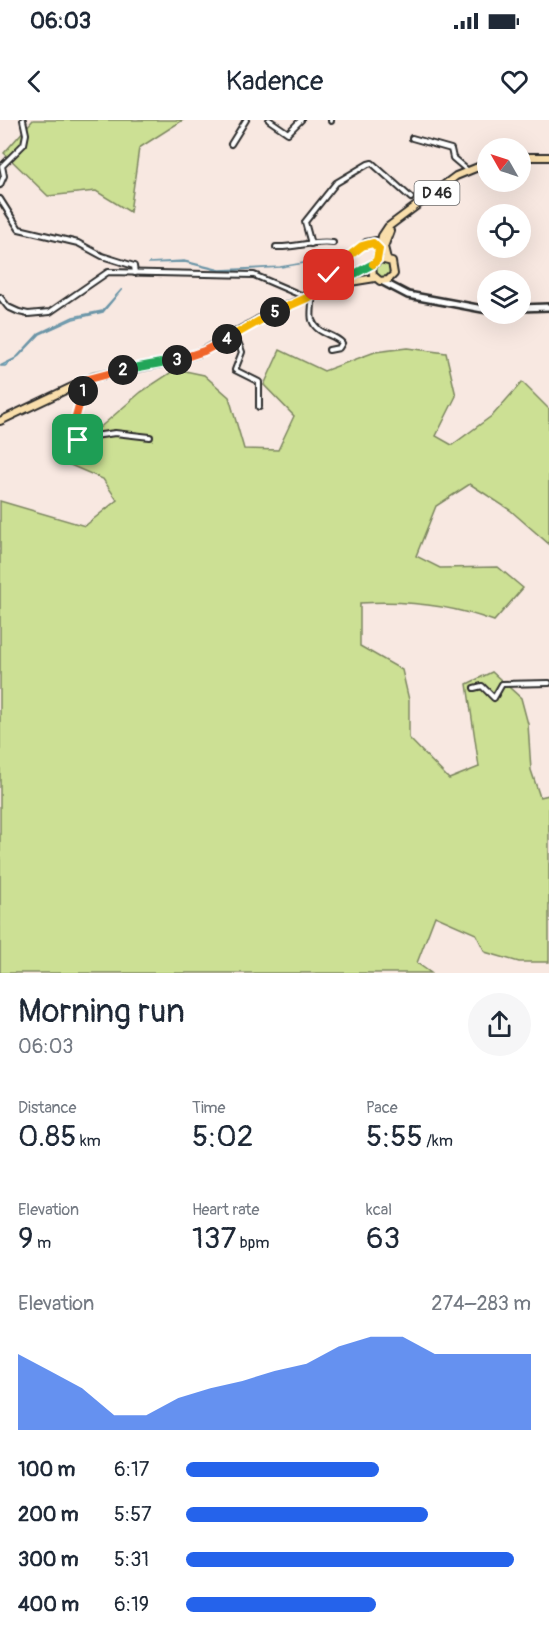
<!DOCTYPE html>
<html lang="en">
<head>
<meta charset="utf-8">
<style>
  :root { --surface:#fff; --page:#f6f6f7; --text:#1f2937; --muted:#747a83; --accent:#2563eb }
  body { margin:0; font-family:Pangolin,sans-serif; background:var(--page); color:var(--text); height:100vh; display:flex; flex-direction:column; font-size:22px; white-space:nowrap }
  * { box-sizing:border-box; margin:0 }
  p { font-size:20px; color:var(--muted) }
  .icon { flex:none; width:33px; height:33px; fill:none; stroke:currentColor; stroke-width:2; stroke-linecap:round; stroke-linejoin:round }
  .map { position:relative; height:853px; overflow:hidden }
  .side { display:flex; flex-direction:column; background:var(--surface); flex:1 }
  .side>* { flex:none }
  .needle { width:39px; rotate:309deg }
  .tools { position:absolute; left:477px; top:18px; display:grid; gap:12px }
  .tools a { display:grid; place-items:center; width:54px; height:54px; border-radius:50%; background:var(--surface); box-shadow:0 6px 24px #0002; font-size:30px }
  .pin { position:absolute; display:grid; place-items:center; width:51px; height:51px; color:#fff; margin:-26px; border-radius:12px; box-shadow:0 3px 9px #0006 }
  .km { position:absolute; width:30px; height:30px; margin:-15px; border-radius:50%; background:#222; color:#fff; font-size:16px; line-height:30px; text-align:center }
  .round { display:grid; place-items:center; flex:none; width:63px; height:63px; border-radius:32px; background:var(--page) }
  .overview { display:flex; align-items:center; justify-content:space-between; height:102px; padding:0 18px }
  h1 { font-size:33px; font-weight:600; line-height:45px }
  .metrics { display:grid; grid-template-columns:repeat(3,1fr); gap:9px; height:102px; padding:6px 18px }
  .metrics div { display:grid; align-content:center }
  .metrics b { font-size:30px; font-weight:600 }
  .metrics small { font-size:16px; font-weight:400 }
  .metrics p { font-size:16px }
  .chart { height:168px; padding:12px 18px }
  .chart p { display:flex; justify-content:space-between }
  .chart svg { width:100%; height:108px; margin-top:6px; fill:var(--accent); opacity:.7 }
  ul { padding:0 18px; list-style:none; font-size:20px }
  li { display:grid; grid-template-columns:96px 72px 1fr; align-items:center; height:45px }
  li i { height:15px; border-radius:8px; background:var(--accent) }
  .status { display:flex; justify-content:space-between; align-items:center; height:42px; padding:0 30px; background:var(--surface); direction:ltr }
  .status svg { height:16px; fill:currentColor }
  header { display:flex; justify-content:space-between; align-items:center; height:78px; padding:0 18px; background:var(--surface); font-size:27px; font-weight:600 }
  .map>svg:first-child { display:block }
  .green { fill:#cce094; stroke:#7c8660; stroke-width:1.5 }
  .water { fill:#97dbf9; stroke:#6c95a7; stroke-width:1.5 }
  .lines { fill:none; stroke-linecap:round; stroke-linejoin:round }
  .street-casing { stroke:#2b2b2b; stroke-width:8 }
  .secondary-casing { stroke:#2b2b2b; stroke-width:10 }
  .primary-casing { stroke:#2b2b2b; stroke-width:10 }
  .street { stroke:#fff; stroke-width:4 }
  .secondary { stroke:#fff; stroke-width:5 }
  .primary { stroke:#f9deab; stroke-width:6 }
  .split-1-casing { stroke:#fff; stroke-width:12 }
  .split-2-casing { stroke:#fff; stroke-width:12 }
  .split-3-casing { stroke:#fff; stroke-width:12 }
  .split-4-casing { stroke:#fff; stroke-width:12 }
  .split-5-casing { stroke:#fff; stroke-width:12 }
  .split-6-casing { stroke:#fff; stroke-width:12 }
  .split-7-casing { stroke:#fff; stroke-width:12 }
  .split-8-casing { stroke:#fff; stroke-width:12 }
  .split-9-casing { stroke:#fff; stroke-width:12 }
  .split-1 { stroke:#f0652b; stroke-width:8 }
  .split-2 { stroke:#f0652b; stroke-width:8 }
  .split-3 { stroke:#22a559; stroke-width:8 }
  .split-4 { stroke:#f0652b; stroke-width:8 }
  .split-5 { stroke:#f5b400; stroke-width:8 }
  .split-6 { stroke:#f5b400; stroke-width:8 }
  .split-7 { stroke:#22a559; stroke-width:8 }
  .split-8 { stroke:#f5b400; stroke-width:8 }
  .split-9 { stroke:#22a559; stroke-width:8 }
  .labels { text-anchor:middle; dominant-baseline:central; stroke-width:4.5; stroke-linejoin:round; paint-order:stroke }
  .shield { fill:#fff; stroke:#6b6b6b; stroke-width:1.5 }
  .shield-label { font-size:15px; font-weight:bold; fill:#2b2b2b }
</style>
</head>
<body>
<div class="status"><b>06:03</b><svg viewBox="0 0 49 12"><path d="M0 12V9h3v3zM5 12V6h3v6zM10 12V3h3v9zM15 12V0h3v12zM26 1h20v11H26zM47 4h2v5h-2z"/></svg></div>
<header><svg class="icon" aria-label="back" viewBox="0 0 24 24"><path d="M15 5l-7 7 7 7"/></svg>Kadence<svg class="icon" aria-label="heart" viewBox="0 0 24 24"><path d="M12 20l-8-8c-3-5 5-10 8-4 3-6 11-1 8 4z"/></svg></header>
<div class="map">
<svg width="549" height="853" viewBox="0 0 549 853">
  <rect width="100%" height="100%" fill="#f8e8e1"/>
  <filter id="ink" filterUnits="userSpaceOnUse"><feTurbulence type="fractalNoise" baseFrequency=".0167" numOctaves="2"/><feDisplacementMap in="SourceGraphic" scale="12" xChannelSelector="R" yChannelSelector="G"/><feConvolveMatrix kernelMatrix="1 2 1 2 8 2 1 2 1" color-interpolation-filters="sRGB"/></filter>
  <g filter="url(#ink)">
    <g class="green">
      <polygon points="33,0 183,0 139,28 130,92 96,71 48,76 4,33"/>
      <polygon points="378,142 391,145 391,156 382,159 374,152"/>
      <path d="M407,228l39,5 10,43 -20,40 16,9 41,-30 29,-33 27,27v135l-39,-34 -40,-26 -34,22 -20,50 24,12 58,-1 25,21 -29,33c-43,-16 -89,-21 -134,-18v43l42,24 7,30v38l40,41 30,-12 -12,-83 25,-12 29,26 7,26 3,46 9,27 9,-2v167h-30l-34,-10 -9,-18 -41,-18 -18,47 14,10h-431v-472l85,25 32,-26 -14,-21 -42,-18 80,-69 35,-23 28,6 25,22 15,52 34,1 16,-34 -30,-31 16,-35 44,21 51,-19z"/>
    </g>
    <g class="water">
      <polygon points="337,137 341,137 280,147 221,151 185,142 148,143 184,141 220,150 281,147"/>
      <polygon points="122,169 103,192 73,199 40,214 19,236 5,246 0,246 16,238 39,213 73,197 102,191"/>
    </g>
    <g class="lines">
      <g class="street-casing">
        <g id="street">
          <polyline points="269,0 288,13 301,0"/>
          <polyline points="331,1 331,0"/>
          <polyline points="412,18 451,29 453,38 467,50"/>
          <polyline points="231,24 246,0"/>
          <polyline points="0,65 4,56 2,46 24,24 26,14 23,0"/>
          <polyline points="0,79 19,109 78,123 102,136 134,146 135,153"/>
          <polyline points="311,124 305,102 336,63 368,44 372,43 411,78"/>
          <polyline points="366,124 373,123 379,129"/>
          <path d="M276,127c19,1 38,-7 57,-4"/>
          <path d="M312,176c1,7 -2,18 0,24 5,15 21,13 30,23l-3,5 -10,2"/>
          <polyline points="0,177 8,187 19,192 28,194 50,192 108,152 254,155 303,176 322,163 366,122 376,120 382,122"/>
          <polyline points="235,214 242,232 235,250 259,262 259,287"/>
          <polyline points="81,262 82,277 71,314 73,319 115,313 150,317"/>
          <polyline points="474,568 482,566 494,578 502,564 549,563"/>
        </g>
      </g>
      <g class="secondary-casing">
        <g id="secondary">
          <polyline points="383,162 408,175 488,190"/>
          <polyline points="520,188 549,187"/>
        </g>
      </g>
      <g class="primary-casing">
        <g id="primary">
          <polyline points="520,37 549,37"/>
          <polyline points="387,139 384,127 390,111"/>
          <polyline points="377,140 382,116 388,107 456,56 488,43"/>
          <polyline points="344,163 375,158"/>
          <polyline points="0,301 93,257 177,240 199,233 265,196 366,150 380,139 392,142 394,154 388,160 380,161 373,155 372,146"/>
        </g>
      </g>
      <use href="#street" class="street"/>
      <use href="#secondary" class="secondary"/>
      <use href="#primary" class="primary"/>
    </g>
  </g>
  <g class="lines" filter="url(#ink)">
    <g class="split-1-casing">
      <polyline id="split-1" points="78,320 73,319 71,314 83,271"/>
    </g>
    <g class="split-2-casing">
      <polyline id="split-2" points="83,271 81,261 123,250"/>
    </g>
    <g class="split-3-casing">
      <polyline id="split-3" points="123,250 177,240"/>
    </g>
    <g class="split-4-casing">
      <polyline id="split-4" points="177,240 204,231 227,219"/>
    </g>
    <g class="split-5-casing">
      <polyline id="split-5" points="227,219 275,192"/>
    </g>
    <g class="split-6-casing">
      <polyline id="split-6" points="275,192 325,170"/>
    </g>
    <g class="split-7-casing">
      <polyline id="split-7" points="325,170 373,144"/>
    </g>
    <g class="split-8-casing">
      <polyline id="split-8" points="348,137 362,126 373,123 379,129 377,140 373,144"/>
    </g>
    <g class="split-9-casing">
      <polyline id="split-9" points="329,155 348,137"/>
    </g>
    <use href="#split-1" class="split-1"/>
    <use href="#split-2" class="split-2"/>
    <use href="#split-3" class="split-3"/>
    <use href="#split-4" class="split-4"/>
    <use href="#split-5" class="split-5"/>
    <use href="#split-6" class="split-6"/>
    <use href="#split-7" class="split-7"/>
    <use href="#split-8" class="split-8"/>
    <use href="#split-9" class="split-9"/>
  </g>
  <g class="labels">
    <rect class="shield" x="414.5" y="61" width="45" height="24" rx="4.5"/>
    <g class="shield-label">
      <text x="437" y="73">D 46</text>
    </g>
  </g>
</svg>
<div class="tools">
<a><svg class="needle" viewBox="-14 -14 28 28"><path d="M0-13l5 13h-10z" fill="#e53935"/><path d="M0 13l5-13h-10z" fill="#747a83"/></svg></a>
<a><svg class="icon" aria-label="locate" viewBox="0 0 24 24"><circle cx="12" cy="12" r="6"/><path d="M12 2v4M12 18v4M2 12h4M18 12h4"/></svg></a>
<a><svg class="icon" aria-label="layers" viewBox="0 0 24 24"><path d="M12 4l9 5-9 5-9-5zM3 14l9 5 9-5"/></svg></a>
</div>
<div class="pin" style="left:78px;top:320px;background:#1e9e55"><svg class="icon" aria-label="arrive" viewBox="0 0 24 24"><path d="M6 21V4h12l-3 4 3 4H6"/></svg></div>
<div class="pin" style="left:329px;top:155px;background:#d93025"><svg class="icon" aria-label="check" viewBox="0 0 24 24"><path d="M5 12l5 5 9-10"/></svg></div>
<b class="km" style="left:83px;top:271px">1</b>
<b class="km" style="left:123px;top:250px">2</b>
<b class="km" style="left:177px;top:240px">3</b>
<b class="km" style="left:227px;top:219px">4</b>
<b class="km" style="left:275px;top:192px">5</b>
</div>
<section class="side">
<div class="overview"><div><h1>Morning run</h1><p>06:03</p></div><a class="round"><svg class="icon" aria-label="share" viewBox="0 0 24 24"><path d="M12 15V3M7 8l5-5 5 5M5 13v7h14v-7"/></svg></a></div>
<div class="metrics">
<div><p>Distance</p><b>0.85<small> km</small></b></div>
<div><p>Time</p><b>5:02</b></div>
<div><p>Pace</p><b>5:55<small> /km</small></b></div>
</div>
<div class="metrics">
<div><p>Elevation</p><b>9<small> m</small></b></div>
<div><p>Heart rate</p><b>137<small> bpm</small></b></div>
<div><p>kcal</p><b>63</b></div>
</div>
<div class="chart"><p><span>Elevation</span>274–283 m</p>
<svg viewBox="0 0 160 44" preserveAspectRatio="none"><path d="M0 44V13L10 20L20 27L30 38L40 38L50 31L60 27L70 24L80 20L90 17L100 10L110 6L120 6L130 13L140 13L150 13L160 13V44z"/></svg>
</div>
<ul>
<li><b>100 m</b>6:17<i style="width:56%"></i></li>
<li><b>200 m</b>5:57<i style="width:70%"></i></li>
<li><b>300 m</b>5:31<i style="width:95%"></i></li>
<li><b>400 m</b>6:19<i style="width:55%"></i></li>
</ul>
</section>
</body>
</html>
